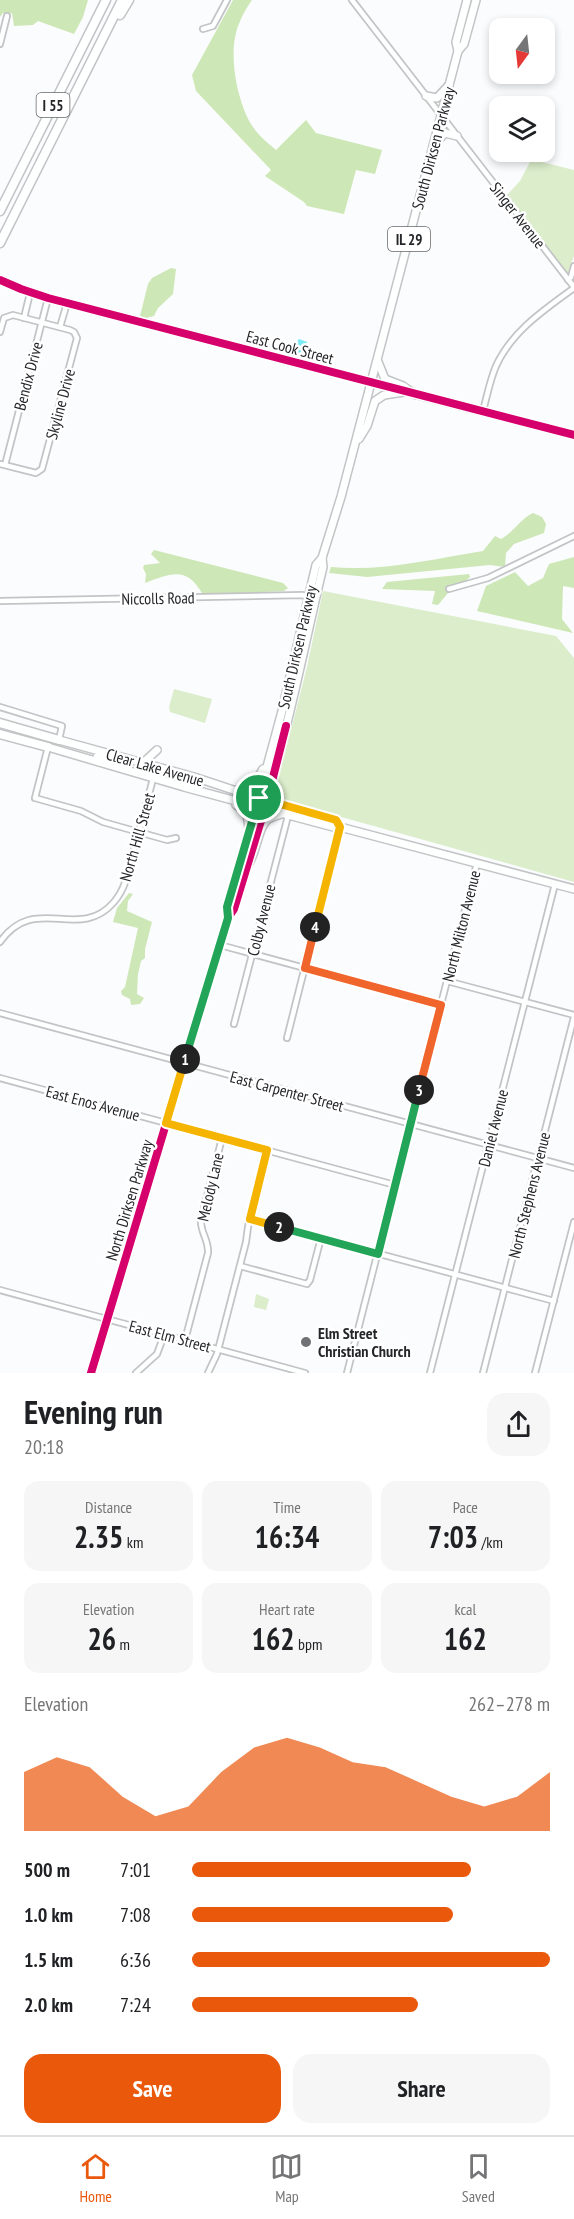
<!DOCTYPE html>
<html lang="en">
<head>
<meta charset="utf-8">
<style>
  :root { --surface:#fff; --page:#f6f6f6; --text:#202124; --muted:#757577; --line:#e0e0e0; --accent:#ea580c }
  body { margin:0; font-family:"PT Sans Narrow",sans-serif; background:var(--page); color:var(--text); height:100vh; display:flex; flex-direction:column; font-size:22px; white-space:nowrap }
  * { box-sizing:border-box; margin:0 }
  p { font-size:20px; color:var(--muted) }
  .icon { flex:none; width:33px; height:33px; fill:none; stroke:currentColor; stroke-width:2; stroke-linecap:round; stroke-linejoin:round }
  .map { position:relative; height:1373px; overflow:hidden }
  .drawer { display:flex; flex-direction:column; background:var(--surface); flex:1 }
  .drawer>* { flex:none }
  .needle { width:39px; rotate:195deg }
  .fabs { position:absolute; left:489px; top:18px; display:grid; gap:12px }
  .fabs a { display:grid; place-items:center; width:66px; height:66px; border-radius:12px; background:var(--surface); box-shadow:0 3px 9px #0003; font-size:30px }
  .pin { position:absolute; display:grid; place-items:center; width:51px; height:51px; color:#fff; margin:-26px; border:3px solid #fff; border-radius:50%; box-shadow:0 2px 6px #0007 }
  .km { position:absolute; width:30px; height:30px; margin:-15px; border-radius:50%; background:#222; color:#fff; font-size:16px; line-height:30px; text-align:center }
  .round { display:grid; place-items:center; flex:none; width:63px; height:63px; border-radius:18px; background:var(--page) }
  .summary { display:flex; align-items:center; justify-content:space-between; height:102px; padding:0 24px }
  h1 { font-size:33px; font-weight:600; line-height:45px }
  .figures { display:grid; grid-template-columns:repeat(3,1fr); gap:9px; height:102px; padding:6px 24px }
  .figures div { display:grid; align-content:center; border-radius:15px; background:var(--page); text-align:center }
  .figures b { font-size:30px; font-weight:600 }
  .figures small { font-size:16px; font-weight:400 }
  .figures p { font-size:16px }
  .chart { height:168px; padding:12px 24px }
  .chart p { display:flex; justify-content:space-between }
  .chart svg { width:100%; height:108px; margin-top:6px; fill:var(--accent); opacity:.7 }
  .button { display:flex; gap:12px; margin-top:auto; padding:12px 24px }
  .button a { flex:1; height:69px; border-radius:18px; background:var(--accent); color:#fff; font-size:24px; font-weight:600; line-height:69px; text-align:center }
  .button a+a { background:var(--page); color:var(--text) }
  ul { padding:0 24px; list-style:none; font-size:20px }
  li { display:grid; grid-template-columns:96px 72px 1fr; align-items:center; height:45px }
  li i { height:15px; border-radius:8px; background:var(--accent) }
  .dock { display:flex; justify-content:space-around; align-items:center; height:84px; border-top:2px solid var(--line); background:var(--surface); font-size:16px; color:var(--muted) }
  .dock a { display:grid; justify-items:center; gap:3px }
  .dock .selected { color:var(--accent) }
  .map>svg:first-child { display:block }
  .green { fill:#dbedcb }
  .forest { fill:#cee7b6 }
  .water { fill:#7ceaf4 }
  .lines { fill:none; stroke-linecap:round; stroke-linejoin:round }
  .street-casing { stroke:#c3c4c6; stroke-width:8 }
  .secondary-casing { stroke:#c3c4c6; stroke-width:9 }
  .primary-casing { stroke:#c3c4c6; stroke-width:10 }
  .highway-casing { stroke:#c3c4c6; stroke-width:11 }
  .street { stroke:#feffff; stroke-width:4.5 }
  .secondary { stroke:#feffff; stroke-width:6 }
  .primary { stroke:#feffff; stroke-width:7 }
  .highway { stroke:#feffff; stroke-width:8 }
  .cycleway-casing { stroke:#fff; stroke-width:11 }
  .cycleway { stroke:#d6006c; stroke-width:8 }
  .split-1-casing { stroke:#fff; stroke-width:12 }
  .split-2-casing { stroke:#fff; stroke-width:12 }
  .split-3-casing { stroke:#fff; stroke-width:12 }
  .split-4-casing { stroke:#fff; stroke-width:12 }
  .split-5-casing { stroke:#fff; stroke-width:12 }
  .split-1 { stroke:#22a559; stroke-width:8 }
  .split-2 { stroke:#f5b400; stroke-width:8 }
  .split-3 { stroke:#22a559; stroke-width:8 }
  .split-4 { stroke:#f0652b; stroke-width:8 }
  .split-5 { stroke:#f5b400; stroke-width:8 }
  .poi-dot { fill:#707174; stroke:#fff; stroke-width:2 }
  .labels { text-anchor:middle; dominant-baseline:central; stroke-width:5; stroke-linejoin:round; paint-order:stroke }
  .shield { fill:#fff; stroke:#666769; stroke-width:1.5 }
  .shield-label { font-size:15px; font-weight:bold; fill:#252629 }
  .street-label { font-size:16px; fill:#252629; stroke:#fff }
  .poi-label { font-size:16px; font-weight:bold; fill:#252629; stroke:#fff; text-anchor:start }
</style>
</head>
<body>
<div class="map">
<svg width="574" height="1373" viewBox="0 0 574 1373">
  <rect width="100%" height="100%" fill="#fbfcfe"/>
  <g class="green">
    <polygon points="534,160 574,170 574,256 568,273 563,270 507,195 520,181 530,162"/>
    <polygon points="323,591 556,636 574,658 574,882 284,801 276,789 307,667"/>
    <polygon points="174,689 212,699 205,723 170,712 169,707"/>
    <polygon points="256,1294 269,1299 266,1310 254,1307"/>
  </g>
  <g class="forest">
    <polygon points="0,0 88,0 83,17 74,34 38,21 33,25 14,26 12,13 3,13 0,17"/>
    <path d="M233,0h19c-7,10 -13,21 -16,33 -7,26 2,72 17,94 6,9 15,16 23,23l30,-30 10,13 66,17 -7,24 -19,-4 -12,44 -37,-8 -3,-4 -39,-26 6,-6 -75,-79 -4,-16z"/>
    <polygon points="171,268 176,269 173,294 158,308 154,316 146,318 140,316 148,284 152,278"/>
    <path d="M533,513l9,4 4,7 -2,9 -30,11 -8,9 -1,14 -15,-2 -123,12 -38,-4 2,-6c51,5 101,-8 152,-16l12,-15 6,3c13,-7 19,-20 32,-26z"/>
    <path d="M154,550l129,33 5,5 -4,3 -81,4c-16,-29 -31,-22 -58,-12l1,-9 -3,-6 1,-3 16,-2 -9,-9z"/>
    <polygon points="574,557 574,588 563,586 562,619 573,633 477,611 486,586 515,572 528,586 543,578 549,564"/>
    <polygon points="469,574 470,577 466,581 449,586 448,593 438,605 432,604 435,591 382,589 387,582"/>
    <polygon points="129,893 133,894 128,901 127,911 152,922 145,949 145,958 141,961 138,974 137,994 144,998 140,1004 131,1005 130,999 122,995 121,991 125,987 138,928 113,922 117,908"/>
  </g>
  <polygon class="water" points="299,339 307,342 305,352 301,355 292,352 295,344"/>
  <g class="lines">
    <g class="street-casing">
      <g id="street">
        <polyline points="352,0 574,287"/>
        <polyline points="203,29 213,26 227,0"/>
        <polyline points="0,44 7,16"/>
        <polyline points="0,280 21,289 48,298 371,383"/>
        <polyline points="568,280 571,277 574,266"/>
        <polyline points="24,318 30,293"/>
        <polyline points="60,327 67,303"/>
        <polyline points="0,332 4,318 13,315 70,330 74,332 77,338 42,469 36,473 0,464"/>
        <path d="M483,411c4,-15 7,-31 13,-45 16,-35 48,-56 78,-78"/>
        <polyline points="5,465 48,298"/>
        <polyline points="449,589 488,578 574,536"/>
        <polyline points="0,601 302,595 315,598"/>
        <polyline points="0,707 62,726 59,740"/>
        <polyline points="48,747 35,798 81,811 103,822 167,840 176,838"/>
        <path d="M0,942c35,-50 79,1 114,-40 14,-16 16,-40 22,-60 7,-25 14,-50 20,-76"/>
        <polyline points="220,945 441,1005"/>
        <polyline points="447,981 574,1015"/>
        <polyline points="0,1013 574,1168"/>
        <polyline points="234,1024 288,816"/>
        <polyline points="287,1038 340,827"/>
        <polyline points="0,1078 395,1185"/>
        <polyline points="250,1219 554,1301"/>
        <polyline points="240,1266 307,1284 310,1280 321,1238"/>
        <polyline points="0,1290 305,1373"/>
        <path d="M185,1340l23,-87c1,-13 -8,-21 -7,-33l21,-82"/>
        <polyline points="136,1373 157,1354 164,1335"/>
        <polyline points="208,1373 217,1354 246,1242 248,1227 267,1150"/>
        <polyline points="347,1373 477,863"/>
        <polyline points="430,1373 555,884"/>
        <polyline points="483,1373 574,1017"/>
        <polyline points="535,1373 574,1222"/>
      </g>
    </g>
    <g class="secondary-casing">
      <g id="secondary">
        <polyline points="371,383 403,391"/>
        <polyline points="412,394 574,435"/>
        <polyline points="257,832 264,810"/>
        <polyline points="228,917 227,907 256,807"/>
        <polyline points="91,1373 228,918 234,909 248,862"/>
      </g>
    </g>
    <g class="primary-casing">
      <g id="primary">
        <polyline points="458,51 456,42 467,0"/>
        <polyline points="426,96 437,98 449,85"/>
        <polyline points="436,143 445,133 457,136"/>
        <polyline points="378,362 385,379 403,386 416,395"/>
        <polyline points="359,439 367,426 375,401 384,395 404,392"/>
        <polyline points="59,740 194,777 273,803 336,820 340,827"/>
        <polyline points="48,747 184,787 337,828 340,827 574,889"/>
        <polyline points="97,757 121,762"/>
        <polyline points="140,762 145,761 157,750"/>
        <path d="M237,790c16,-1 19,-9 26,-21"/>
        <path d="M266,803c23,-77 38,-157 57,-236l-1,-9"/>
        <polyline points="236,805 247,813 249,829"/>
        <polyline points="256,807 281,715 316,565 322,558 341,497 458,51 464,44 476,0"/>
        <path d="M247,866c10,-12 10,-37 20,-46 4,-3 9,-4 14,-6"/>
      </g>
    </g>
    <g class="highway-casing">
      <g id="highway">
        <polyline points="120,15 129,0"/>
        <polyline points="0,211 106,0"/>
        <polyline points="0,243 122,0"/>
        <polyline points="0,723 59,740"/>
        <polyline points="0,734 48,747"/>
      </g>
    </g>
    <use href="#street" class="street"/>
    <use href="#secondary" class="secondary"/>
    <use href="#primary" class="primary"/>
    <use href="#highway" class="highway"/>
    <g class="cycleway-casing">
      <g id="cycleway">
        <polyline points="0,280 21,289 48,298 574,435"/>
        <polyline points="91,1373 228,918 234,909 267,801 286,726"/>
      </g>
    </g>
    <use href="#cycleway" class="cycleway"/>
  </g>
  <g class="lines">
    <g class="split-1-casing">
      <polyline id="split-1" points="185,1059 228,918 227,907 259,798"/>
    </g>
    <g class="split-2-casing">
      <polyline id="split-2" points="185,1059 166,1123 267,1150 250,1219 279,1227"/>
    </g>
    <g class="split-3-casing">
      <polyline id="split-3" points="279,1227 378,1254 419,1090"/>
    </g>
    <g class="split-4-casing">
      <polyline id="split-4" points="315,927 305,968 441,1005 419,1090"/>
    </g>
    <g class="split-5-casing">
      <polyline id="split-5" points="259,798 336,820 340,827 315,927"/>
    </g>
    <use href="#split-1" class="split-1"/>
    <use href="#split-2" class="split-2"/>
    <use href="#split-3" class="split-3"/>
    <use href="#split-4" class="split-4"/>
    <use href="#split-5" class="split-5"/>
  </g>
  <circle class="poi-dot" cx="306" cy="1342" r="6"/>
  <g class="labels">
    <g class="shield">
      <rect x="36.5" y="93" width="33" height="24" rx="4.5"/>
      <rect x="388" y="227" width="42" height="24" rx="4.5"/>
    </g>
    <g class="shield-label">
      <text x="53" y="105">I 55</text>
      <text x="409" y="239">IL 29</text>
    </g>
    <g class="street-label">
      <text transform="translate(433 148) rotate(-75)">South Dirksen Parkway</text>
      <text transform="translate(518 215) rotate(52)">Singer Avenue</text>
      <text transform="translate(290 347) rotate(15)">East Cook Street</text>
      <text transform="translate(28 376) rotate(-75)">Bendix Drive</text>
      <text transform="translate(60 404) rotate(-75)">Skyline Drive</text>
      <text transform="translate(158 598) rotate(-1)">Niccolls Road</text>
      <text transform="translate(297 647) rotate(-77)">South Dirksen Parkway</text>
      <text transform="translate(155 767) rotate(16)">Clear Lake Avenue</text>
      <text transform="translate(137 837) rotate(-74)">North Hill Street</text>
      <text transform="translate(261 920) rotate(-76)">Colby Avenue</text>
      <text transform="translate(461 926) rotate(-76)">North Milton Avenue</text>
      <text transform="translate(287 1091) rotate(15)">East Carpenter Street</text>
      <text transform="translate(93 1103) rotate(15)">East Enos Avenue</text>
      <text transform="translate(493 1128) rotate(-76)">Daniel Avenue</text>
      <text transform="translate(210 1187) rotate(-77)">Melody Lane</text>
      <text transform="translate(529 1195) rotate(-76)">North Stephens Avenue</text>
      <text transform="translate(129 1200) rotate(-73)">North Dirksen Parkway</text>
      <text transform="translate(170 1336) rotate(15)">East Elm Street</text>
    </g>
    <g class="poi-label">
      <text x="318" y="1333">Elm Street<tspan x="318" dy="18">Christian Church</tspan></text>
    </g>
  </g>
</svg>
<div class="fabs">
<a><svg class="needle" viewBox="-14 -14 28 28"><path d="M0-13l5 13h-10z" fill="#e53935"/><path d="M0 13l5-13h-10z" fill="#757577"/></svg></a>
<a><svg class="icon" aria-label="layers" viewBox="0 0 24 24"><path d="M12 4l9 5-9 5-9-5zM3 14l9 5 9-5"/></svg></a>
</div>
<div class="pin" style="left:259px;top:798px;background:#1e9e55"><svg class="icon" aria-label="arrive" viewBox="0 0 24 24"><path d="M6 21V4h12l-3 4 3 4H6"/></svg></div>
<b class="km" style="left:185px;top:1059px">1</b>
<b class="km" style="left:279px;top:1227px">2</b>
<b class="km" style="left:419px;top:1090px">3</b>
<b class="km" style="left:315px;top:927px">4</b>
</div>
<section class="drawer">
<div class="summary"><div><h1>Evening run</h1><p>20:18</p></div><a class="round"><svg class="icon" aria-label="share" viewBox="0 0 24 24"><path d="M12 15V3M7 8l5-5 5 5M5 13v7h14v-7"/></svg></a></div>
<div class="figures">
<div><p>Distance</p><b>2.35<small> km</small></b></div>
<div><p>Time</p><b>16:34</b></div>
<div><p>Pace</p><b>7:03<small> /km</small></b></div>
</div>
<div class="figures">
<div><p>Elevation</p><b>26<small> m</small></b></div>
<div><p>Heart rate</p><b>162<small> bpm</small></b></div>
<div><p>kcal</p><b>162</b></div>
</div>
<div class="chart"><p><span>Elevation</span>262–278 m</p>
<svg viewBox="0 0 160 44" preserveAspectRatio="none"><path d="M0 44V20L10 14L20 18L30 30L40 38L50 34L60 20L70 10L80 6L90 10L100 16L110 18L120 24L130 30L140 34L150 30L160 20V44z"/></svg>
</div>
<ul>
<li><b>500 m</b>7:01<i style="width:78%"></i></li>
<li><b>1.0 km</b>7:08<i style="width:73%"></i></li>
<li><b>1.5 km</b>6:36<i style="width:100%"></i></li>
<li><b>2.0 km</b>7:24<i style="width:63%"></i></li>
</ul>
<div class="button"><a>Save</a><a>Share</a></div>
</section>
<nav class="dock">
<a class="selected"><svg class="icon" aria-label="home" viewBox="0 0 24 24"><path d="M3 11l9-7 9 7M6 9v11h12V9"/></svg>Home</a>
<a><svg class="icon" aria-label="map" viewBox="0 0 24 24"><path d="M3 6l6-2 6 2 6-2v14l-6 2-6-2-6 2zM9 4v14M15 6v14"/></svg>Map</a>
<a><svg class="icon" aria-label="saved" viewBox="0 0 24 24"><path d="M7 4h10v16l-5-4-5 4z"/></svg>Saved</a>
</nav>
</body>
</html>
